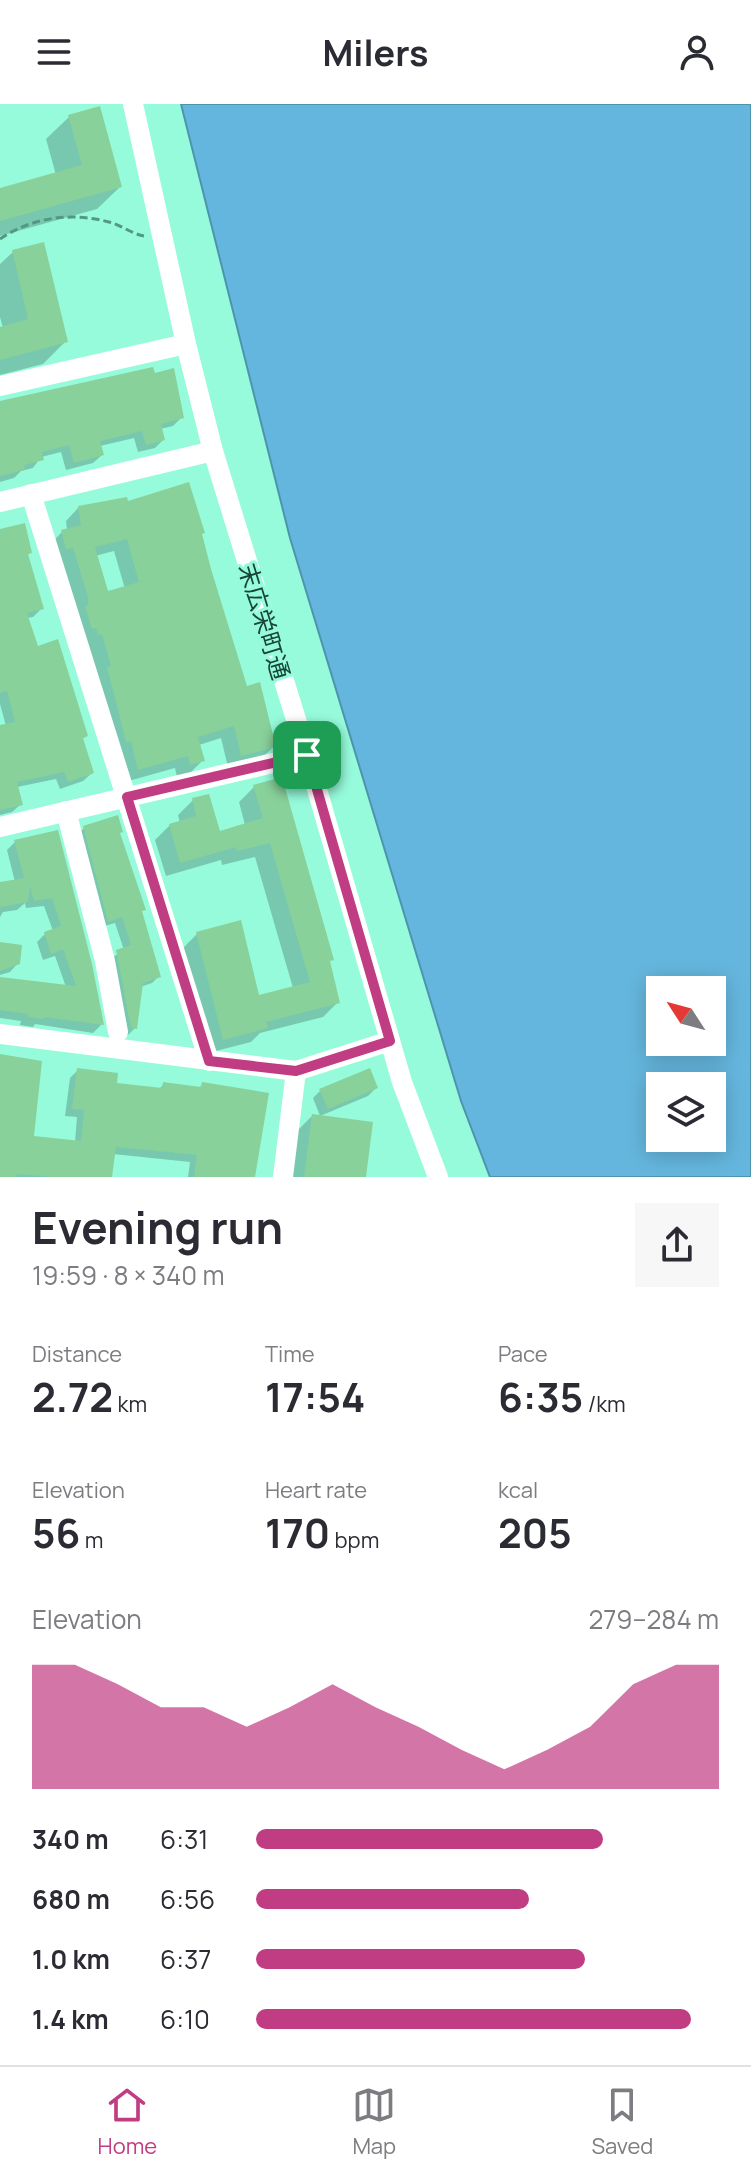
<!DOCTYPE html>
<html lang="en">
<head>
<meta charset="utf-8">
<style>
  :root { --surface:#fff; --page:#f7f7f7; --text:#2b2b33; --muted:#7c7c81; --line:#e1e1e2; --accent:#c13d83 }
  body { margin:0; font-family:Manrope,"Noto Sans JP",sans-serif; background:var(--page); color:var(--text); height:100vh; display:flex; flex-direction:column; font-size:30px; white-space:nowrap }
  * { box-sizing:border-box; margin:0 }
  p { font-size:26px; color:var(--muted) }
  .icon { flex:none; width:44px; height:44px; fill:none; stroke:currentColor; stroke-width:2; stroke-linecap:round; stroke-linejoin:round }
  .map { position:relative; height:1073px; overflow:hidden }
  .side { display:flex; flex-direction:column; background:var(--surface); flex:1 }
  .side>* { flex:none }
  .needle { width:52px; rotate:306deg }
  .controls { position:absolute; left:646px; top:872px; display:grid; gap:16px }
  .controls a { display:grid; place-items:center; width:80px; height:80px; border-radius:0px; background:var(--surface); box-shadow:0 4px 20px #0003; font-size:40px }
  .pin { position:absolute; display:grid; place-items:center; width:68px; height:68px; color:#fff; margin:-34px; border-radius:16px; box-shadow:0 4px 12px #0006 }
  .round { display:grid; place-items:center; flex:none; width:84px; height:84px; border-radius:0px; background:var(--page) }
  .head { display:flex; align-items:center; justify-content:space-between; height:136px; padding:0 32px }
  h1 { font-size:44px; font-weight:700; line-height:60px }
  .metrics { display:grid; grid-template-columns:repeat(3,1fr); gap:12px; height:136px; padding:8px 32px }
  .metrics div { display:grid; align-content:center }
  .metrics b { font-size:40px; font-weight:700 }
  .metrics small { font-size:22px; font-weight:400 }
  .metrics p { font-size:22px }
  .chart { height:224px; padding:16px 32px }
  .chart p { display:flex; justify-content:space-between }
  .chart svg { width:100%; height:144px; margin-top:8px; fill:var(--accent); opacity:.7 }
  ul { padding:0 32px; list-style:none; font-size:26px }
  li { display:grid; grid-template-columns:128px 96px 1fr; align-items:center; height:60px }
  li i { height:20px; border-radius:10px; background:var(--accent) }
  header { display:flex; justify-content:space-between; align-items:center; height:104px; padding:0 32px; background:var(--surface); font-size:36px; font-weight:700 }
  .dock { display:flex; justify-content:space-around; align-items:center; height:112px; border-top:2px solid var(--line); background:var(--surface); font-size:22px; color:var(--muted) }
  .dock a { display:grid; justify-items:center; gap:4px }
  .dock .selected { color:var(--accent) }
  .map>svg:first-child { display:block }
  .water { fill:#65b6de; stroke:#4e94ac; stroke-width:2; fill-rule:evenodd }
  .shadow { fill:#0003; fill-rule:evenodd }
  .building { fill:#88d19b; fill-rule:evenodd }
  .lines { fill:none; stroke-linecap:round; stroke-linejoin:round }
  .path { stroke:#539883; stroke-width:3; stroke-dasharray:8 4; stroke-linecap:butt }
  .minor { stroke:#fff; stroke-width:20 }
  .route-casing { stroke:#fff; stroke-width:16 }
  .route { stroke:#c13d83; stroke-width:10 }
  .labels { text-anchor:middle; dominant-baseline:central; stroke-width:6; stroke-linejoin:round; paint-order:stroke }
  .street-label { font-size:24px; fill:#194438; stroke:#96fbdb }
</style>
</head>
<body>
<header><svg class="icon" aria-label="menu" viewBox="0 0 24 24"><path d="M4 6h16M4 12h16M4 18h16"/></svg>Milers<svg class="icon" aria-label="person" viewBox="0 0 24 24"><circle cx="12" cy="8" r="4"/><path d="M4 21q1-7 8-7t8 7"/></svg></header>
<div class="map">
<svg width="751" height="1073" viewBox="0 0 751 1073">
  <rect width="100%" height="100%" fill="#96fbdb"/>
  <path class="water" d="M181,0h570v1073h-261l-29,-76 -171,-563zM660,886h52v52h-52zM660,982h52v52h-52z"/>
  <g class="shadow">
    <polygon points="69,13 120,83 97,105 0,132 0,86 56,71 46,35"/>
    <polygon points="13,148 66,237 43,260 0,271 0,225 3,224 0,213 0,160"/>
    <polygon points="0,299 181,314 173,322 160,325 163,336 155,344 138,348 134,334 100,342 102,351 93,359 66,366 61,348 41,353 33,364 21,367 14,374 0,378"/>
    <path d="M126,400l74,31 46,153 28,58 -13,13 -33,8 -7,-29 -22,7 4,15 -13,13 -13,4 -2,-9 -50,14 -76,-237 13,-13 5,-2 -1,-9 13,-14zM114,447l11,38 -18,5 -12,-38z"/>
    <polygon points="0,427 30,448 27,452 42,504 33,513 27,514 36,545 86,632 81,636 92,669 83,677 60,685 56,675 17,683 21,700 12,708 0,711 0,624 6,622 0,600"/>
    <polygon points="254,683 328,859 338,898 323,913 260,929 251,938 208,949 182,845 197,830 258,893 293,884 255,753 222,761 221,756 166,772 155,736 170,721 180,719 178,711 193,696 219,729 245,721 239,698"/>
    <polygon points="84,724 118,730 144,805 140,809 159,872 152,879 140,883 135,924 128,931 124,931 110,855 124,846 115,819 101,823 77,731"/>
    <polygon points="56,729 90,860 101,921 93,929 35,920 33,923 20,921 21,917 0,914 0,876 66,883 55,852 43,856 37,838 45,830 53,827 44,802 26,804 25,799 17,806 3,808 0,813 0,780 15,778 7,746 15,738"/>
    <polygon points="0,840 18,859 10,868 0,871"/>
    <polygon points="0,953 31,1033 75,1038 77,1013 65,1012 70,974 78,966 115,980 158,986 163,981 198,985 203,980 253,1073 188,1073 190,1058 113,1050 111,1073 0,1073"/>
    <polygon points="376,984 368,992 320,1012 313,994 320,987"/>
    <polygon points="312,1012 364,1073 291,1073 296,1028"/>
  </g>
  <g class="building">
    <polygon points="100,2 122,83 0,117 0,84 82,61 68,11"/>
    <polygon points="44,138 68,238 0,256 0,223 28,215 12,146"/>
    <polygon points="153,263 155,269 174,264 184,314 161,320 165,336 146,341 142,327 100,337 104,351 74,359 69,341 42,348 44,356 24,361 25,366 0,372 0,297"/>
    <path d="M189,378l16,51 -3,1 9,35 36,117 13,-4 16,65 -35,9 -7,-30 -36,11 7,24 -15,4 -2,-9 -50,14 -7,-29 -5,1 -19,-75 4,-1 -9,-32 -4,1 -2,-7 -4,1 -7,-23h3v-9l-15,-49 -7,1 -5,-19 20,-5 -3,-19 49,-9 1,4zM127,435l12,43 -31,9 -13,-44z"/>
    <polygon points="25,419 32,449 28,450 44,505 27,509 38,542 58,535 88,632 83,634 94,669 68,678 64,668 17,678 23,701 0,706 0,621 15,618 7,587 0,589 0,425"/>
    <polygon points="282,673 334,856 330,857 340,899 266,918 268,924 223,936 196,828 241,816 259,891 310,878 270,739 237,747 236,743 180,759 169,720 196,712 192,694 209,690 220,727 263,714 253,681"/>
    <polygon points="118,711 123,728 120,729 146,806 142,807 161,873 143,879 137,925 131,924 116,846 131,841 122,813 108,818 83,722"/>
    <polygon points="58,726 92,860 104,921 44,913 43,915 28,913 28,910 0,906 0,873 76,882 63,845 51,850 44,828 61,822 52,794 34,797 30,782 28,798 0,803 0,778 24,774 14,736"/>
    <polygon points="0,838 22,841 20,860 0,867"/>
    <polygon points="0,950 42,957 34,1032 81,1037 84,1006 72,1005 77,964 118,969 117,979 162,984 163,978 201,983 202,978 269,989 255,1073 194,1073 197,1051 116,1043 112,1073 52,1073 17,1070 16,1073 0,1073"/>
    <polygon points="370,964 378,984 328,1005 319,985"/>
    <polygon points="312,1010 373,1018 366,1073 304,1073"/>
  </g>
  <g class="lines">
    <path class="path" d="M0,135c32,-22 72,-27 109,-17 12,3 23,12 35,14"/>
    <g class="minor">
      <polyline points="133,0 186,240 213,347 307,651 402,978 438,1073"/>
      <polyline points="0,282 186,240"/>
      <polyline points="31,390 209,957"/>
      <polyline points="0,398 213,347"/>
      <polyline points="66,707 105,857 118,928"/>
      <polyline points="0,723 307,651"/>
      <polyline points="0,930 296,967 390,937"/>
      <polyline points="283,1073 296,967"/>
    </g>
  </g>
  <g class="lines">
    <g class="route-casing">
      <polygon id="route" points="307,651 390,937 296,967 209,957 127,693"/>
    </g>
    <use href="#route" class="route"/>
  </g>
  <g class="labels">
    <g class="street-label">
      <text transform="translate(265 517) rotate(73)">末広栄町通</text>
    </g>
  </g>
</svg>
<div class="controls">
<a><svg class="needle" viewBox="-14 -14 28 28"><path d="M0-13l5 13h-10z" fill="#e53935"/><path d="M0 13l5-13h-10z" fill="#7c7c81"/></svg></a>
<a><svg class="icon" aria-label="layers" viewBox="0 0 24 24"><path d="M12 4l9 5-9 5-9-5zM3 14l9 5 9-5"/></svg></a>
</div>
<div class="pin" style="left:307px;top:651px;background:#1e9e55"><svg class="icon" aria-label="arrive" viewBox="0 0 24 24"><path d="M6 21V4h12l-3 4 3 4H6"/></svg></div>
</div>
<section class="side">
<div class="head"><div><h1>Evening run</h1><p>19:59 · 8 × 340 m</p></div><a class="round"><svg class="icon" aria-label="share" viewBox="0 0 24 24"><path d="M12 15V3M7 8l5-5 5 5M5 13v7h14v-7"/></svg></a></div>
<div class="metrics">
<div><p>Distance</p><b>2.72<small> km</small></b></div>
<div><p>Time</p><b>17:54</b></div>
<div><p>Pace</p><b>6:35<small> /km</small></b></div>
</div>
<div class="metrics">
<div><p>Elevation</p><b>56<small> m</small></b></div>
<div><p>Heart rate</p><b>170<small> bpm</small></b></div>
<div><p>kcal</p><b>205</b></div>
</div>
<div class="chart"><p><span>Elevation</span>279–284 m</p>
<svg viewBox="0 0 160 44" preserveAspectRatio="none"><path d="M0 44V6L10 6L20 12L30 19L40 19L50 25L60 19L70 12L80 19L90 25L100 32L110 38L120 32L130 25L140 12L150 6L160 6V44z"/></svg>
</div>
<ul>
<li><b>340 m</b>6:31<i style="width:75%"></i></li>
<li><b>680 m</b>6:56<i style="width:59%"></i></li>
<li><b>1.0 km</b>6:37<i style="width:71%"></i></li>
<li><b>1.4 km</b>6:10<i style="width:94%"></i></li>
</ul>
</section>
<nav class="dock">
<a class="selected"><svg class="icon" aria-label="home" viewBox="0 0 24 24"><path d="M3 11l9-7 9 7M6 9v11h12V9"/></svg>Home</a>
<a><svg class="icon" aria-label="map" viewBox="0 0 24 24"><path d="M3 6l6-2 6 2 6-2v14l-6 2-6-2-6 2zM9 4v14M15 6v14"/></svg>Map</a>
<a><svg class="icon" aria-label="saved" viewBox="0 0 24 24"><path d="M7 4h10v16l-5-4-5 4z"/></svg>Saved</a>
</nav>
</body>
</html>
